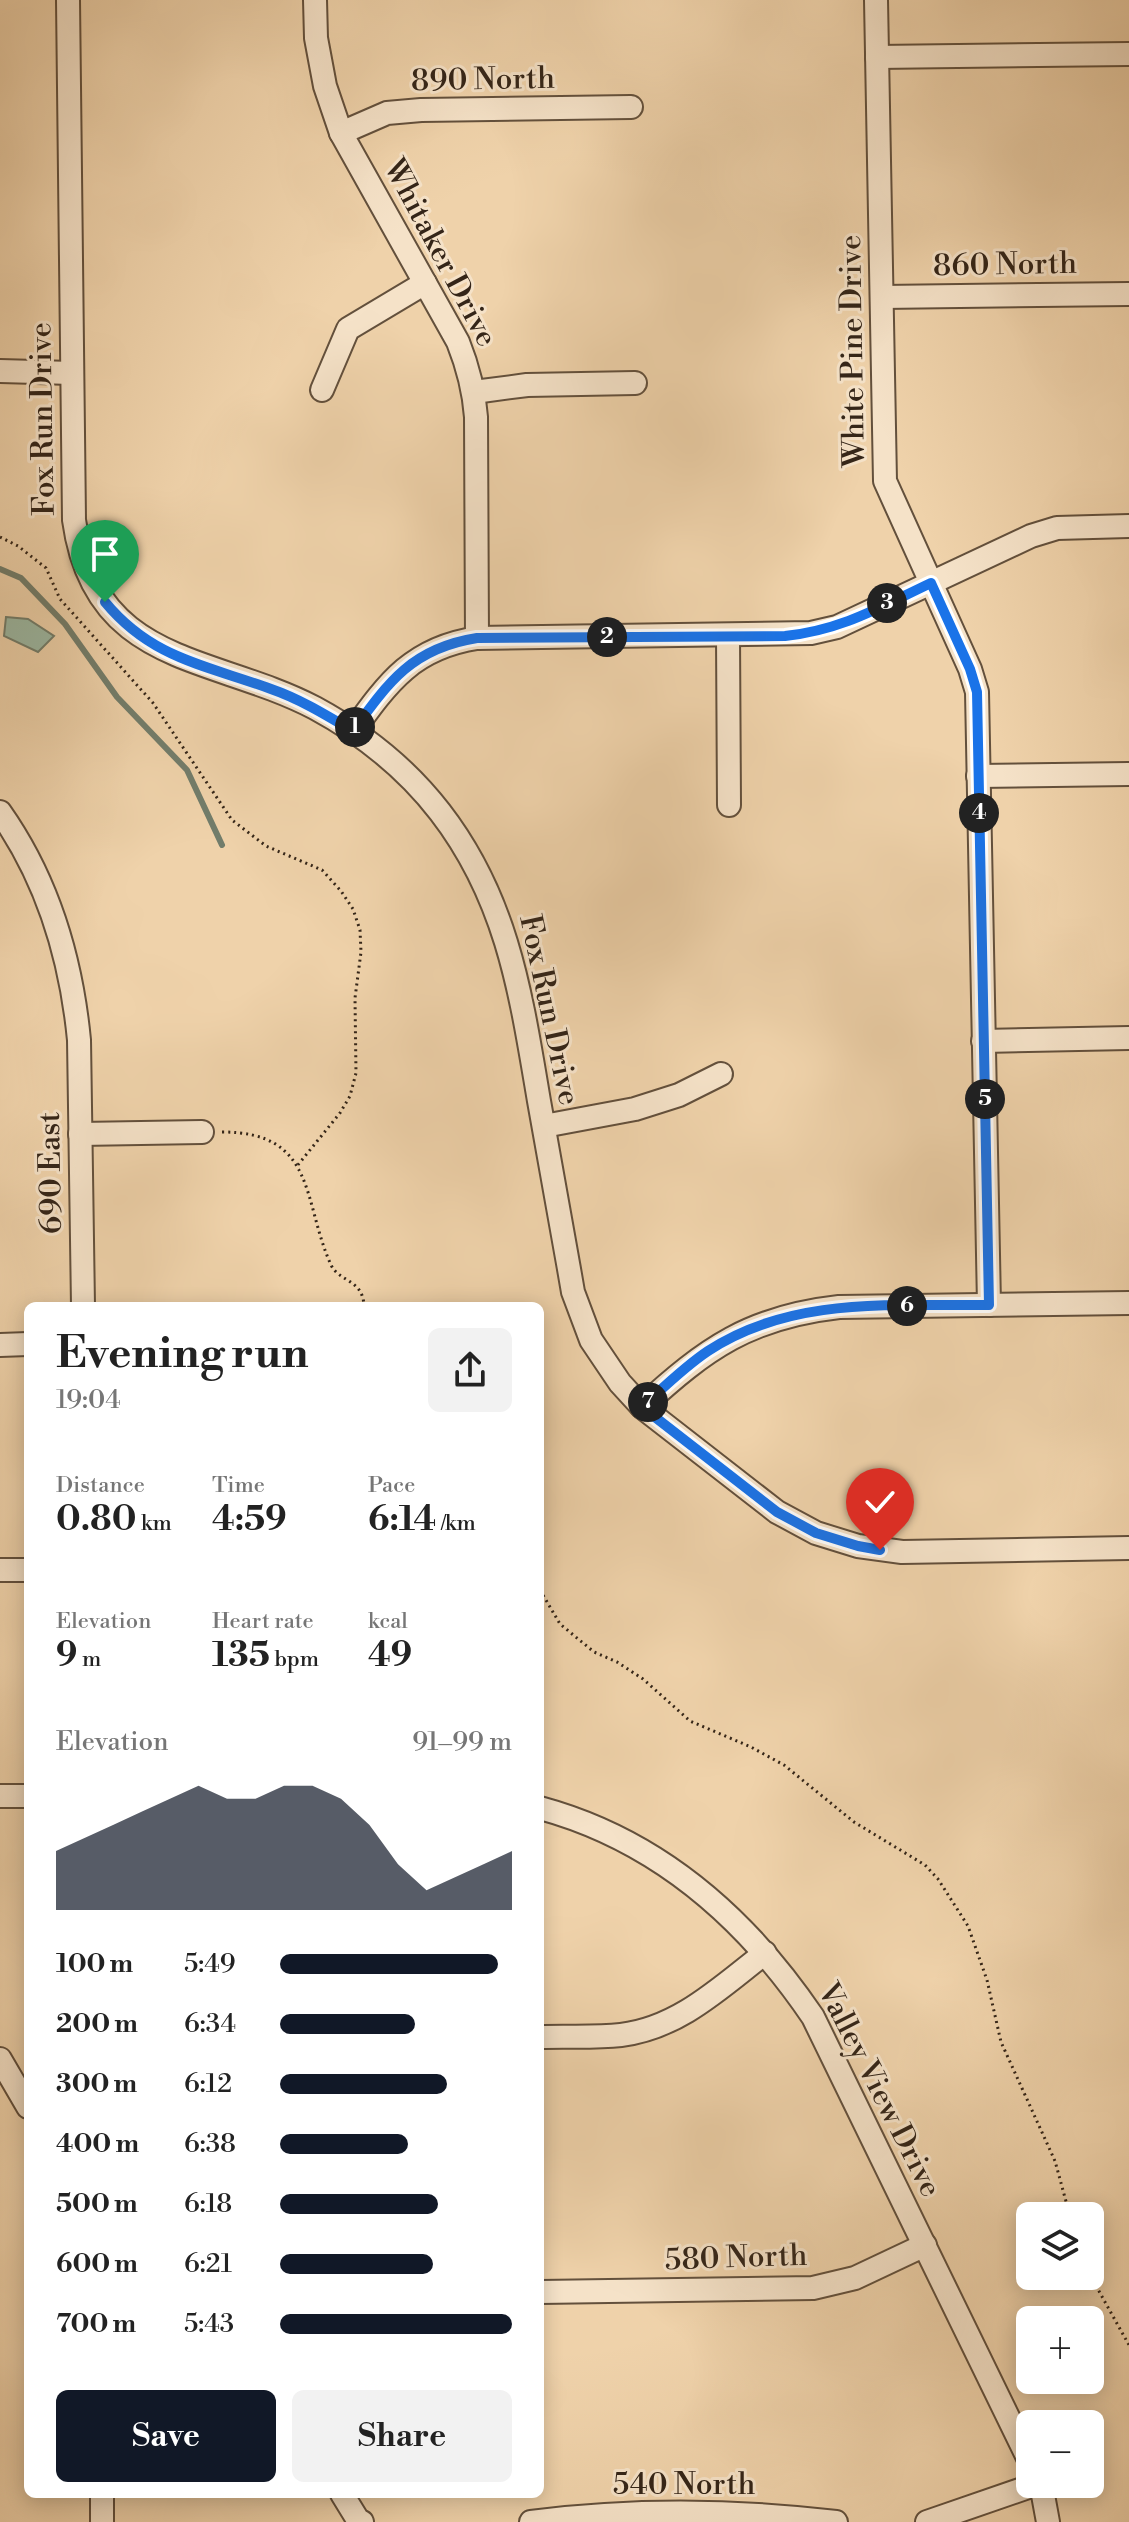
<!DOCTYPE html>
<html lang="en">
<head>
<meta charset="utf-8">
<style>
  :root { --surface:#fff; --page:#f2f2f2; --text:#222; --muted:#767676; --accent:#111827 }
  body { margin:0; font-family:"Libre Bodoni",serif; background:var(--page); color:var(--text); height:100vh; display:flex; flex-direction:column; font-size:30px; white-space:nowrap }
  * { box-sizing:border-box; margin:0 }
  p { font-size:26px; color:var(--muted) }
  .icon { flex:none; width:44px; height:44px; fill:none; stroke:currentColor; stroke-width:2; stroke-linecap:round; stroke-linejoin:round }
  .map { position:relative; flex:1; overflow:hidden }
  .panel { position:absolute; left:24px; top:1302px; width:520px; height:1196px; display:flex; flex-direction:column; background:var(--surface); border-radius:12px; box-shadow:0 4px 20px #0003 }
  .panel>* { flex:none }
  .controls { position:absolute; left:1016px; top:2202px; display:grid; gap:16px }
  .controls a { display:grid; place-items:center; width:88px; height:88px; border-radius:12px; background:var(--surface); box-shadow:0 4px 20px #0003; font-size:40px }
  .pin { position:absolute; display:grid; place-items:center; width:68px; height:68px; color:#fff; margin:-82px -34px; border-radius:50% 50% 50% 0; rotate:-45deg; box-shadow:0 0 8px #0007 }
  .pin .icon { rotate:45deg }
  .km { position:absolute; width:40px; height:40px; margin:-20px; border-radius:50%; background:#222; color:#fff; font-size:22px; line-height:40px; text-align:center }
  .round { display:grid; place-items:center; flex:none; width:84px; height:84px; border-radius:12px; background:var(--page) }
  .head { display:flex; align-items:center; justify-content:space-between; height:136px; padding:0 32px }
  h1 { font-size:44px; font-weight:700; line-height:60px }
  .figures { display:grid; grid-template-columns:repeat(3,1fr); gap:12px; height:136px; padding:8px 32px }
  .figures div { display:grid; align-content:center }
  .figures b { font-size:34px; font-weight:700 }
  .figures small { font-size:22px; font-weight:400 }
  .figures p { font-size:22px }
  .chart { height:224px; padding:16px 32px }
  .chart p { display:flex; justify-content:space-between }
  .chart svg { width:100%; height:144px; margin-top:8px; fill:var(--accent); opacity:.7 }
  .action { display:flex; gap:16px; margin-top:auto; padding:16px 32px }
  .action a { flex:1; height:92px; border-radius:12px; background:var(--accent); color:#fff; font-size:32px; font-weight:700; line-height:92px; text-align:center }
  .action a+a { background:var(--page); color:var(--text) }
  ul { padding:0 32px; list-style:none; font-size:26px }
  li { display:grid; grid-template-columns:128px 96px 1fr; align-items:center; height:60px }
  li i { height:20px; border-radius:10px; background:var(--accent) }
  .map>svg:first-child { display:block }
  .water { fill:#9bb8a3; stroke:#727d6b; stroke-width:2 }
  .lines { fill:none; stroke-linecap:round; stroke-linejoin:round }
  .stream { stroke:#727d6b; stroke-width:6 }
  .minor-casing { stroke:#63503c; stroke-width:26 }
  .path { stroke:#342518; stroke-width:3; stroke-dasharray:2 4; stroke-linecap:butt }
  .minor { stroke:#f5e2c8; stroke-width:22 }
  .route-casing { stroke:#fff; stroke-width:16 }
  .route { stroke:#1a73e8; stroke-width:10 }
  .labels { text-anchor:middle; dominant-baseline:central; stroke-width:6; stroke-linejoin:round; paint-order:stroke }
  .street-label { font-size:30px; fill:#342518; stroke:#f5e2c8 }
</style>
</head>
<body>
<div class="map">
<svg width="1129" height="2522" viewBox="0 0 1129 2522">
  <rect width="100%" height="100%" fill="#efd2aa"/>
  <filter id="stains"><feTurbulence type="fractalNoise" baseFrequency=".0025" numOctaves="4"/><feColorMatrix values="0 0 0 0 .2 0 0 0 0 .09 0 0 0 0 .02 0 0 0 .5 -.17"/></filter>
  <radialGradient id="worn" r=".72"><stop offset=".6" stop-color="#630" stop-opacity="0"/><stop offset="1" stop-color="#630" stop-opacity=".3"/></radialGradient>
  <polygon class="water" points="6,617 28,619 54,636 38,652 4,636"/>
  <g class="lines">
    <polyline class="stream" points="0,569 21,578 65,624 117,697 187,770 222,845"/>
    <g class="minor-casing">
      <g id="minor">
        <path d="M68,0l6,520c20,146 137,134 241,188 48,26 91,60 125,104 68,88 81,183 99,289 11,63 23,127 34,191l18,48 29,43 22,24 135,105 39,21 42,13 44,6 227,-4"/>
        <path d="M315,0l1,38 9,48 16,47 117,209c10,25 16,48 18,75l1,221"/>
        <polyline points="876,0 885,481 970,669 977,692 989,1305"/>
        <polyline points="877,57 1129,54"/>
        <polyline points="341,133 387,113 421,110 631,107"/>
        <polyline points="882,297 1129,294"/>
        <polyline points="0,371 72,373"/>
        <polyline points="322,390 348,329 425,283"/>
        <polyline points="474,392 527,385 635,383"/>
        <polyline points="728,636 729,805"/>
        <path d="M353,731c36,-50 60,-83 124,-93l334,-5 26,-6 194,-91 26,-8 72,-2"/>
        <polyline points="978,776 1129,774"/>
        <path d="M0,812c48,68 71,145 79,228l4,266"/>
        <polyline points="983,1041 1129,1038"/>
        <polyline points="544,1126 635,1109 679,1095 721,1074"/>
        <polyline points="80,1134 202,1132"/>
        <polyline points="0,1345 28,1344"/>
        <path d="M642,1407c64,-59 108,-90 197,-100l290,-4"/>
        <polyline points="0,1570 28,1570"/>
        <polyline points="0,1796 28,1796"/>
        <path d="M540,1808c118,32 206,110 273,209l217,445"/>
        <path d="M540,2037c27,-1 54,1 81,-2 58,-7 100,-48 144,-82"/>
        <polyline points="0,2059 28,2107"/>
        <polyline points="540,2292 813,2288 855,2278 925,2245"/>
        <polyline points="1041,2484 1048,2522"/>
        <polyline points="102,2494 102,2522"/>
        <polyline points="342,2494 358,2520 362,2522"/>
        <path d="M531,2522c101,-13 204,-12 305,0"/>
        <polyline points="927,2522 1037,2484"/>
      </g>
    </g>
    <g class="path">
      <polyline points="0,537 18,546 46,568 60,599 153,703 232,820 266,846 322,870 341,891 353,909 360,930 361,952 355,998 356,1073 350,1096 340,1113 297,1166"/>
      <path d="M222,1132c95,0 80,69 109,133 8,17 32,14 33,41"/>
      <polyline points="540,1590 560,1624 594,1652 617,1662 643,1679 690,1721 751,1747 784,1765 854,1822 925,1865 938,1879 968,1926 987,1980 1001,2042 1055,2161 1070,2216"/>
      <polyline points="1090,2275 1129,2345"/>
    </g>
    <use href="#minor" class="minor"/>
  </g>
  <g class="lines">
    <g class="route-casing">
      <path id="route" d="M105,602c47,57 101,63 166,87 29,10 55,26 82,42 36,-50 60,-83 124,-93l308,-2c57,-6 95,-29 146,-53l39,86 7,23 12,613c-97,1 -197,-9 -281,46 -24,16 -45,37 -66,56l135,105 39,21 42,13 22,4"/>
    </g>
    <use href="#route" class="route"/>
  </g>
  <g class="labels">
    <g class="street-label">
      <text transform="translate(483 80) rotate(-1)">890 North</text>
      <text transform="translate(440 253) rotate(62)">Whitaker Drive</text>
      <text transform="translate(1005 265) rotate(-1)">860 North</text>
      <text transform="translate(853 351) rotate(-91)">White Pine Drive</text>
      <text transform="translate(43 419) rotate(-91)">Fox Run Drive</text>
      <text transform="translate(549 1010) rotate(78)">Fox Run Drive</text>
      <text transform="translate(51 1173) rotate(-91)">690 East</text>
      <text transform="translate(879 2090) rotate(63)">Valley View Drive</text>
      <text transform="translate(736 2258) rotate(-2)">580 North</text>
      <text x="684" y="2485">540 North</text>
    </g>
  </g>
  <rect width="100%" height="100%" filter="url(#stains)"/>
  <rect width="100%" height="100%" fill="url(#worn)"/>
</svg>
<div class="controls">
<a><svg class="icon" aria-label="layers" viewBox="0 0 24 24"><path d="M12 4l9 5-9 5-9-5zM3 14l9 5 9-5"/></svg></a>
<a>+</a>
<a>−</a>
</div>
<div class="pin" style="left:105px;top:602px;background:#1e9e55"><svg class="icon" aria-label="arrive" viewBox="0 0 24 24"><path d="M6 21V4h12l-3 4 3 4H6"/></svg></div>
<div class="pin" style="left:880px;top:1550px;background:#d93025"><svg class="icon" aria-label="check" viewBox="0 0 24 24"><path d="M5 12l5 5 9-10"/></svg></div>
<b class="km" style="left:355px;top:727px">1</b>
<b class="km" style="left:607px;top:637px">2</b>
<b class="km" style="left:887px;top:603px">3</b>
<b class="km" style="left:979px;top:813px">4</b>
<b class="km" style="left:985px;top:1099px">5</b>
<b class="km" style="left:907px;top:1306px">6</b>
<b class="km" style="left:648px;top:1402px">7</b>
<section class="panel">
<div class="head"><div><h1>Evening run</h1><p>19:04</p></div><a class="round"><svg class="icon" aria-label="share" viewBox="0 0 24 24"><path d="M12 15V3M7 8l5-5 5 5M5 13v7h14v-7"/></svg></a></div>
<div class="figures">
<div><p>Distance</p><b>0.80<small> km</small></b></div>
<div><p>Time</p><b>4:59</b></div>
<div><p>Pace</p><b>6:14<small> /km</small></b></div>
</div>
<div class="figures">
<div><p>Elevation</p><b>9<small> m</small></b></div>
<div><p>Heart rate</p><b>135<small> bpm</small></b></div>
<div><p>kcal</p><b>49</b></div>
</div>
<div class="chart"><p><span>Elevation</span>91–99 m</p>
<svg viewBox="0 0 160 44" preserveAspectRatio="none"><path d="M0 44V26L10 22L20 18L30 14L40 10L50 6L60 10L70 10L80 6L90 6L100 10L110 18L120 30L130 38L140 34L150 30L160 26V44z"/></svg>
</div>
<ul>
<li><b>100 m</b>5:49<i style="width:94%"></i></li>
<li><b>200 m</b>6:34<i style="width:58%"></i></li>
<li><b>300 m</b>6:12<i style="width:72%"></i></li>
<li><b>400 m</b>6:38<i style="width:55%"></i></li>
<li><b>500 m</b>6:18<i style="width:68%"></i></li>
<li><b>600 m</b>6:21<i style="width:66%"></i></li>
<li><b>700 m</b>5:43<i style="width:100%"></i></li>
</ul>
<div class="action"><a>Save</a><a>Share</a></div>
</section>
</div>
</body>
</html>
